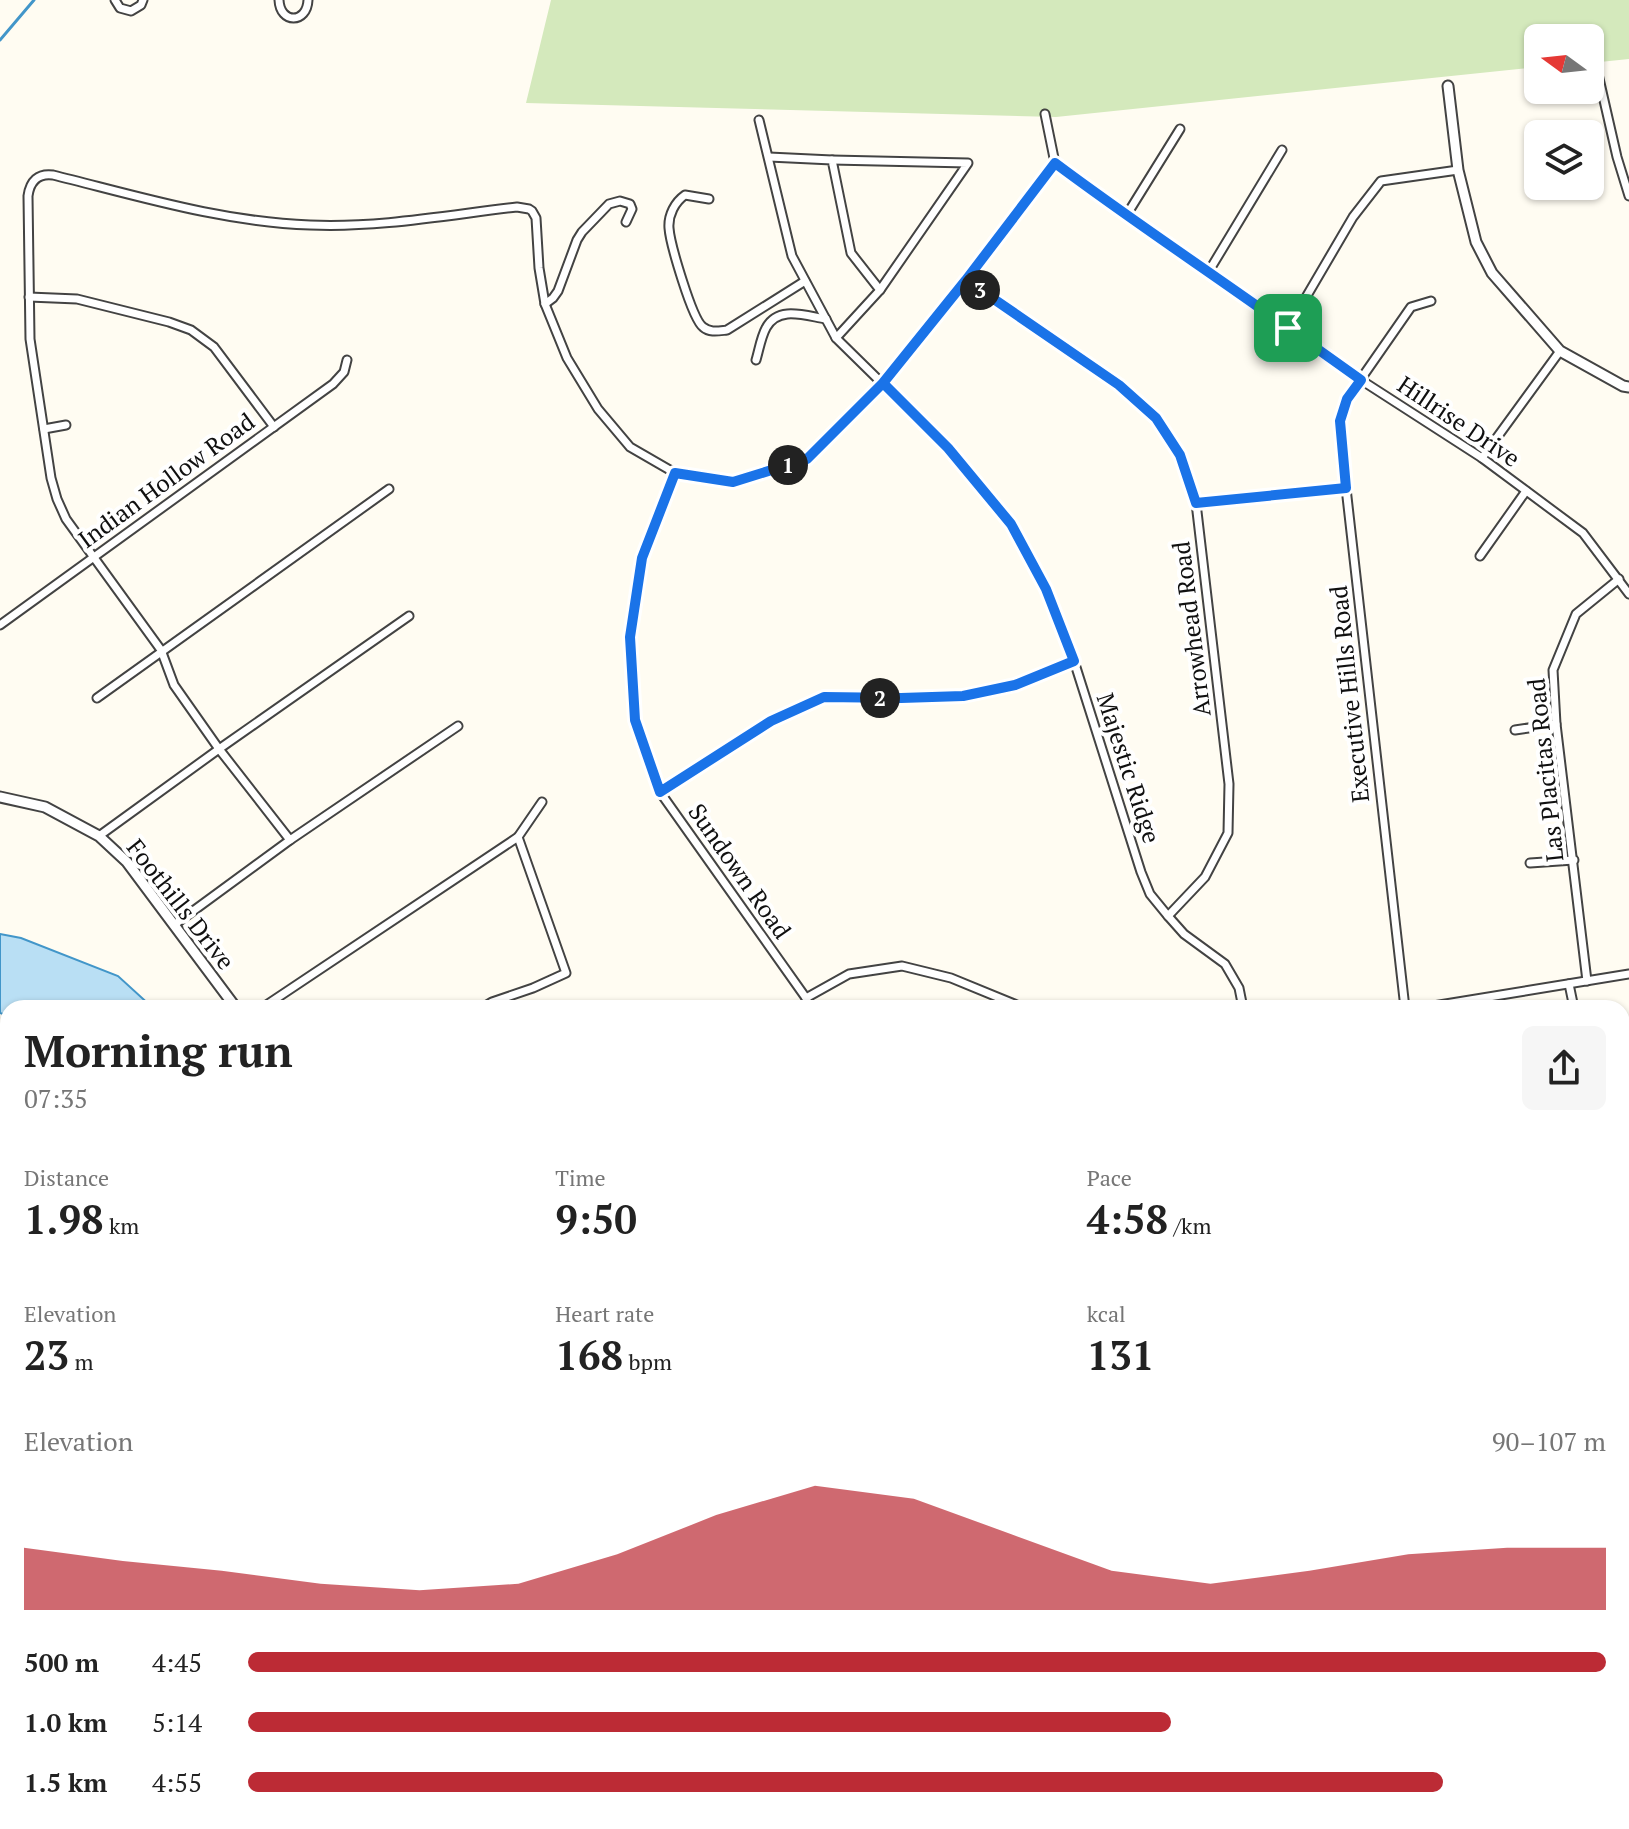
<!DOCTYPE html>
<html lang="en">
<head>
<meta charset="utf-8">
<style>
  :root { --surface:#fff; --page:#f6f6f6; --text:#222; --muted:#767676; --accent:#bc2b35 }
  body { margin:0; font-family:"PT Serif",serif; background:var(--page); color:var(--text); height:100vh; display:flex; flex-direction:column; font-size:30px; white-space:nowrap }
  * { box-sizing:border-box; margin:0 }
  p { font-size:26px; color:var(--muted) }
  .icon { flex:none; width:44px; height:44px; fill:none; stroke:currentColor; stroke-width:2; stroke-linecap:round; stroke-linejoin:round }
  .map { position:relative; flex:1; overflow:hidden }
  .sheet { position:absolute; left:0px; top:1000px; width:1630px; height:830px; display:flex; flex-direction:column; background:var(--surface); border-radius:24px 24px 0 0; box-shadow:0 2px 6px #0004 }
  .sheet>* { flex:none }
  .needle { width:52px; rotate:285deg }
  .fabs { position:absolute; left:1524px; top:24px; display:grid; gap:16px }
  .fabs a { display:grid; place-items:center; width:80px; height:80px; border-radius:12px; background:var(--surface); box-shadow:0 2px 6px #0004; font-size:40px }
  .pin { position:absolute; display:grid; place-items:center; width:68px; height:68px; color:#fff; margin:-34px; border-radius:16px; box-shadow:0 4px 12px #0006 }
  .km { position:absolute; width:40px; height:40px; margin:-20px; border-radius:50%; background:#222; color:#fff; font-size:22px; line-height:40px; text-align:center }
  .round { display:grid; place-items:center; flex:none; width:84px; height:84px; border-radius:12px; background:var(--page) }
  .summary { display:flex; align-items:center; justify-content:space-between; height:136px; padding:0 24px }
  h1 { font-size:44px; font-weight:700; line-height:60px }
  .stats { display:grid; grid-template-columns:repeat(3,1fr); gap:12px; height:136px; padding:8px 24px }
  .stats div { display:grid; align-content:center }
  .stats b { font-size:40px; font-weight:700 }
  .stats small { font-size:22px; font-weight:400 }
  .stats p { font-size:22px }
  .chart { height:224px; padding:16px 24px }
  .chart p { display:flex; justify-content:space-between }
  .chart svg { width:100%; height:144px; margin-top:8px; fill:var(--accent); opacity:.7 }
  ul { padding:0 24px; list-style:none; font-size:26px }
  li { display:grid; grid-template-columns:128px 96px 1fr; align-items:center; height:60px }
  li i { height:20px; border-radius:10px; background:var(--accent) }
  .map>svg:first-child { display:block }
  .green { fill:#d4e9bc }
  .water { fill:#b9dff4; stroke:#4296c9; stroke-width:2 }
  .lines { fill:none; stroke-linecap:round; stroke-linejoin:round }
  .stream { stroke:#4296c9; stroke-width:3 }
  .minor-casing { stroke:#434343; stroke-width:11 }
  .tertiary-casing { stroke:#434343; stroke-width:13 }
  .secondary-casing { stroke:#323232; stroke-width:14 }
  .minor { stroke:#fff; stroke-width:7 }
  .tertiary { stroke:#fff; stroke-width:9 }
  .secondary { stroke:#fcf2b0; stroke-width:10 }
  .route-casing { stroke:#fff; stroke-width:16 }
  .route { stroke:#1a73e8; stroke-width:10 }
  .labels { text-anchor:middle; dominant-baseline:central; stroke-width:8; stroke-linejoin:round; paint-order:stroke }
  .street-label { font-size:24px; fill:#101010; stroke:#fff }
</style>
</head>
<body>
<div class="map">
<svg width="1629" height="1829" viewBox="0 0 1629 1829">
  <rect width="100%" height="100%" fill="#fffcf2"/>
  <polygon class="green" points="551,0 1629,0 1629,59 1590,63 1590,38 1538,38 1538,67 1056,117 526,103"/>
  <polygon class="water" points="0,934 21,938 118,976 153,1008 8,1008 8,1016 0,1013"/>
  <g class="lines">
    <polyline class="stream" points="0,40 34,0"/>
    <g class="minor-casing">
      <g id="minor">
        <polyline points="115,0 120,8 131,11 141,5 143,0"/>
        <path d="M279,0c1,24 28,24 29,0"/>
        <polyline points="1595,61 1617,157 1629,196"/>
        <polyline points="1045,114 1055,163 1126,216 1209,271 1361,380 1482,458 1583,533 1629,594"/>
        <polyline points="759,120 792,256 836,338 948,448 1011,524 1046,589 1074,661 1141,872 1150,894 1168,916 1184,934 1225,964 1239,988 1243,1008"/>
        <polyline points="769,157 832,160 851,253 880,290 836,338"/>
        <polyline points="832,160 968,163 880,290"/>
        <path d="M709,199l-24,-4c-10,7 -17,20 -16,33 1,15 23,91 34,99 7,6 15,4 24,3l78,-49"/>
        <polyline points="1126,216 1180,129"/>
        <polyline points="1209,271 1282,150"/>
        <polyline points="966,280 1119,385 1156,418 1180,455 1196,503 1229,784 1228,833 1205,877 1168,916"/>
        <polyline points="29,297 77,299 169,322 191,330 214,347 274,427"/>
        <polyline points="545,304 553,298 558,291 577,240 582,232 609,204 620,201 630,204 632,209 626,222"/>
        <polyline points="1288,328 1353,217 1381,181 1458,170"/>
        <path d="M756,360c3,-10 5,-23 10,-32 12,-23 40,-12 60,-9"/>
        <polyline points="44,429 66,425"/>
        <polyline points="1482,458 1560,351"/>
        <polyline points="675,473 642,558 630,637 635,720 660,792 806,998 810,1008"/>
        <polyline points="1196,503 1346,488"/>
        <polyline points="1480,556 1526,491"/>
        <polyline points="0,625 333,384 344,372 347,360"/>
        <polyline points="97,698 389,489"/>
        <polyline points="1515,730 1556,724"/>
        <polyline points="660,792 771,721 824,697 901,698 963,696 1015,685 1074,661"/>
        <polyline points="99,836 219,749 409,616"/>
        <path d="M290,840l-71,-91 -45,-64 -13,-35 -95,-131 -9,-20 -6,-21 -21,-139 -2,-143c2,-15 10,-23 25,-21 85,21 169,47 257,50 69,3 138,-10 207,-18l12,2 3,2 4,7 3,50 6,36 22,54 31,51 32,38 45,26 58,9 74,-23 76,-76 83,-103 89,-117"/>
        <polyline points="1530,863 1574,860"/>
        <polyline points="174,925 290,840 458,726"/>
        <polyline points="1587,981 1556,724 1553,670 1576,614 1619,579"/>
        <polyline points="1569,984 1574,1008"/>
        <polyline points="806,998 849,974 902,966 951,978 1024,1008"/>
        <polyline points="262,1008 518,837 542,802"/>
        <polyline points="482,1008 492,1002 533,988 566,973 518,837"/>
        <polyline points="1405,1008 1346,488 1340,421 1347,399 1411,307 1431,301"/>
        <polyline points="1421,1008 1629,974"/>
        <polyline points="1622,1310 1629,1366"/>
        <polyline points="0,1662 8,1659"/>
        <polyline points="1266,1822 1268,1829"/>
        <polyline points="255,1829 256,1822"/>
      </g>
    </g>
    <g class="tertiary-casing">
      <g id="tertiary">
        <polyline points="1448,86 1458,170 1476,242 1492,273 1560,351 1623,386 1629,387"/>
        <polyline points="0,797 45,807 99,836 127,862 236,1008"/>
        <polyline points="1237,1822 1238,1829"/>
      </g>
    </g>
    <g class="secondary-casing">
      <g id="secondary">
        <polyline points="1622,1437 1629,1438"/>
        <polyline points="1622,1457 1629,1457"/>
        <polyline points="0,1738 8,1759"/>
        <polyline points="0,1770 8,1779"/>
        <polyline points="0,1809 12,1829"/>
        <polyline points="39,1822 42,1829"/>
        <polyline points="237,1822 240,1829"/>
        <polyline points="63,1829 75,1822"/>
        <polyline points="103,1829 115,1822"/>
      </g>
    </g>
    <use href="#minor" class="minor"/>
    <use href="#tertiary" class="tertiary"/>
    <use href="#secondary" class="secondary"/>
  </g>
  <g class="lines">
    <g class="route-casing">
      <path id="route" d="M1288,328c-78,-56 -157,-108 -233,-165l-89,117 -83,103 -76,76 -74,23 -58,-9 -33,85 -12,79 5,83 25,72 111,-71 53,-24 77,1 62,-2 52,-11 59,-24 -28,-72 -35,-65 -63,-76 -65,-65 83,-103 153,105 37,33 24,37 16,48 150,-15 -6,-67 7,-22 14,-19 -73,-52"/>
    </g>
    <use href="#route" class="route"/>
  </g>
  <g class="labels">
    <g class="street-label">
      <text transform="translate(1459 421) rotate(34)">Hillrise Drive</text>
      <text transform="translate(166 480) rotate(-36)">Indian Hollow Road</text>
      <text transform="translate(1191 629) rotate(-97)">Arrowhead Road</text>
      <text transform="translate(1349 694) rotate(-96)">Executive Hills Road</text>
      <text transform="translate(1129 768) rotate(72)">Majestic Ridge</text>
      <text transform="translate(1545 770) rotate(-96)">Las Placitas Road</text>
      <text transform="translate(740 871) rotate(55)">Sundown Road</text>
      <text transform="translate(181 904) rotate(52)">Foothills Drive</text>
    </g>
  </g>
</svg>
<div class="fabs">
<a><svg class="needle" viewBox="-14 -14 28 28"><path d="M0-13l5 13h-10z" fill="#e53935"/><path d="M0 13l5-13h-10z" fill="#767676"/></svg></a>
<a><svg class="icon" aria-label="layers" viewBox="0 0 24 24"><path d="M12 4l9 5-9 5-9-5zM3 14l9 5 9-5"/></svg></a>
</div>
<div class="pin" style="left:1288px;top:328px;background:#1e9e55"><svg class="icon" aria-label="arrive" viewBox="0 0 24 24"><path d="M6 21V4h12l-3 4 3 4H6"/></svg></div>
<b class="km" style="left:788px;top:465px">1</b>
<b class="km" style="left:880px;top:698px">2</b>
<b class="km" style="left:980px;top:290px">3</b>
<section class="sheet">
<div class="summary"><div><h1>Morning run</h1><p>07:35</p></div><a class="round"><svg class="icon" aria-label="share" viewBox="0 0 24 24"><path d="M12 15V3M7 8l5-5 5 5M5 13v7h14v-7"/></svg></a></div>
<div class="stats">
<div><p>Distance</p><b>1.98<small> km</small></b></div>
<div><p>Time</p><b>9:50</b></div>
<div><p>Pace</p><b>4:58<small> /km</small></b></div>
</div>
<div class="stats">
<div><p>Elevation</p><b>23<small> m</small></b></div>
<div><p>Heart rate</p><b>168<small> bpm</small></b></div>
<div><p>kcal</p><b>131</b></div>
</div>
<div class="chart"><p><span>Elevation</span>90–107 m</p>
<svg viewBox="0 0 160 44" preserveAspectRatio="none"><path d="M0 44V25L10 29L20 32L30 36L40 38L50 36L60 27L70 15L80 6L90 10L100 21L110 32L120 36L130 32L140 27L150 25L160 25V44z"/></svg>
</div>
<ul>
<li><b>500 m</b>4:45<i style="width:100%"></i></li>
<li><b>1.0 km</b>5:14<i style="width:68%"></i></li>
<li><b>1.5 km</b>4:55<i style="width:88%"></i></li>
</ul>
</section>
</div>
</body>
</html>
